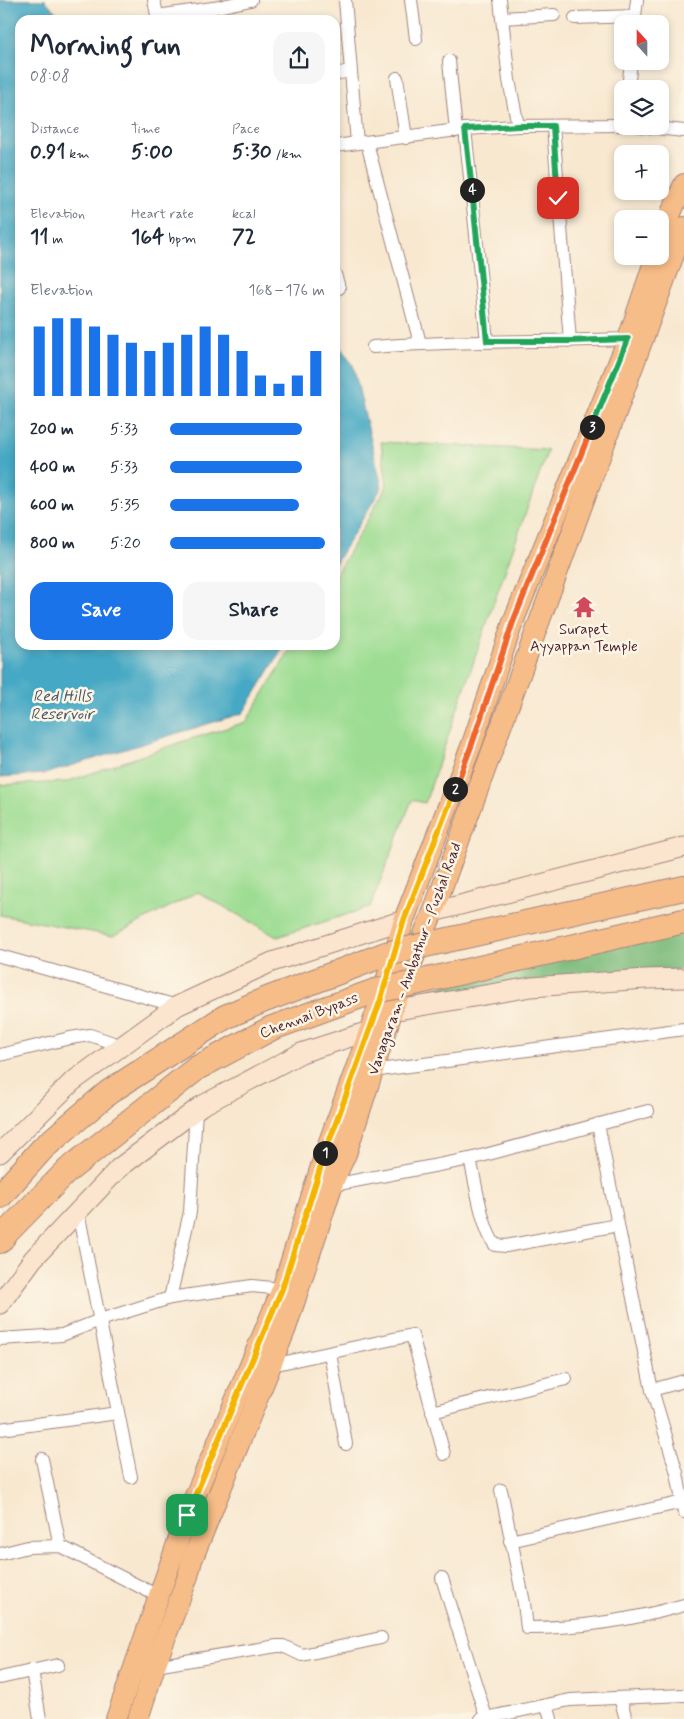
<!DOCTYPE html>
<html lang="en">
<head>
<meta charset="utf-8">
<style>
  :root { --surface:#fff; --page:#f6f6f7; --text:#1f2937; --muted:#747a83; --accent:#1a73e8 }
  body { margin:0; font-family:Mynerve,sans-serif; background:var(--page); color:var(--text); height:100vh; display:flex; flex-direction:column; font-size:19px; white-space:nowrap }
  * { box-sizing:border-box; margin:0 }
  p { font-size:16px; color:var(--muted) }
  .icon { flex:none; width:28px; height:28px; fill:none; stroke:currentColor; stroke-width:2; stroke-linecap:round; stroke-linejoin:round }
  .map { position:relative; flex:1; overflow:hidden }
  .panel { position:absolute; left:15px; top:15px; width:325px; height:635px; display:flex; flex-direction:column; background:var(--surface); border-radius:15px; box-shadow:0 2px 8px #0003 }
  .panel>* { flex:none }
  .needle { width:32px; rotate:339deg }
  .controls { position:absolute; left:614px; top:15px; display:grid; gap:10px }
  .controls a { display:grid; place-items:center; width:55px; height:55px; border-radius:10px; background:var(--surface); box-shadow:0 2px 8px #0003; font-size:25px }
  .pin { position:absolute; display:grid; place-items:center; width:42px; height:42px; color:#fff; margin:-21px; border-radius:10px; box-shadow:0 2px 8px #0006 }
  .km { position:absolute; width:25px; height:25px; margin:-12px; border-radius:50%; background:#222; color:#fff; font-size:14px; line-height:25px; text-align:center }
  .round { display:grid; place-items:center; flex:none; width:52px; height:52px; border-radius:15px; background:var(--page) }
  .head { display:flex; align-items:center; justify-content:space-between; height:85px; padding:0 15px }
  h1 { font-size:28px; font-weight:800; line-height:38px }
  .figures { display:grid; grid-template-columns:repeat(3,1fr); gap:8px; height:85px; padding:5px 15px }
  .figures div { display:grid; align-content:center }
  .figures b { font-size:21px; font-weight:800 }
  .figures small { font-size:14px; font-weight:400 }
  .figures p { font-size:14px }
  .chart { height:140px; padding:10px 15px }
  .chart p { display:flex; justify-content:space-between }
  .chart svg { width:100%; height:90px; margin-top:5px; stroke:var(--accent); stroke-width:6 }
  .primary-button { display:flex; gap:10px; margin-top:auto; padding:10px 15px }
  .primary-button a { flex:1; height:58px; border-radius:15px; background:var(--accent); color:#fff; font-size:20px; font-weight:800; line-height:58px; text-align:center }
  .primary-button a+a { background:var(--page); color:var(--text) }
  ul { padding:0 15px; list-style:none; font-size:16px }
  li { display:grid; grid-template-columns:80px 60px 1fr; align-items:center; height:38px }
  li i { height:12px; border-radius:6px; background:var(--accent) }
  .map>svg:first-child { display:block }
  .green { fill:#9ddd93; stroke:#747e5f }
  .forest { fill:#7ebc7d; stroke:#646e54 }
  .water { fill:#45a8c4; stroke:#486478 }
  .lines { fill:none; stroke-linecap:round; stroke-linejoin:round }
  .street-casing { stroke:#a1847e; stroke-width:14 }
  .secondary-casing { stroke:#a1847e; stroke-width:21 }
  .primary-casing { stroke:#a1847e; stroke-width:22 }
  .highway-casing { stroke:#a1847e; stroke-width:26 }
  .street { stroke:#fff; stroke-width:12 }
  .secondary { stroke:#fce5cf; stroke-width:19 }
  .primary { stroke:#f7bd88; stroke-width:20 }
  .highway { stroke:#f7bd88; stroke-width:24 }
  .highway-bridge-casing { stroke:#a1847e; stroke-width:26; stroke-linecap:butt }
  .highway-bridge { stroke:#f7bd88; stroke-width:24 }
  .split-1-casing { stroke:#fff; stroke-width:10 }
  .split-2-casing { stroke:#fff; stroke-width:10 }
  .split-3-casing { stroke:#fff; stroke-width:10 }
  .split-4-casing { stroke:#fff; stroke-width:10 }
  .split-5-casing { stroke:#fff; stroke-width:10 }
  .split-1 { stroke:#f5b400; stroke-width:6 }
  .split-2 { stroke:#f5b400; stroke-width:6 }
  .split-3 { stroke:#f0652b; stroke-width:6 }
  .split-4 { stroke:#22a559; stroke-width:6 }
  .split-5 { stroke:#22a559; stroke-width:6 }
  .labels { text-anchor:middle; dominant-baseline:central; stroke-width:5; stroke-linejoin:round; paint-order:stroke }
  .poi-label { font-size:15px; fill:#4a1f2b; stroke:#fcf5e5 }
  .street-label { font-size:15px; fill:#4a1f2b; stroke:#fcf5e5 }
  .water-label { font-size:16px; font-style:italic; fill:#485668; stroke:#fcf5e5 }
</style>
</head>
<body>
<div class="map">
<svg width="684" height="1719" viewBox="0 0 684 1719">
  <rect width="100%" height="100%" fill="#fcf5e5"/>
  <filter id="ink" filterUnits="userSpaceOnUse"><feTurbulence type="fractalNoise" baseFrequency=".02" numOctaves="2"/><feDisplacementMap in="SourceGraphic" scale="10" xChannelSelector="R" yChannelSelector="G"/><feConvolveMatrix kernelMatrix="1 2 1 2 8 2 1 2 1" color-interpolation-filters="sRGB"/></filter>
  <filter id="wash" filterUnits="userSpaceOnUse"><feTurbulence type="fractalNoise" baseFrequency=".0096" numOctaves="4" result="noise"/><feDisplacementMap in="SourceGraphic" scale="20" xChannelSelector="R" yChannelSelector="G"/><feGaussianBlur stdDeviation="1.12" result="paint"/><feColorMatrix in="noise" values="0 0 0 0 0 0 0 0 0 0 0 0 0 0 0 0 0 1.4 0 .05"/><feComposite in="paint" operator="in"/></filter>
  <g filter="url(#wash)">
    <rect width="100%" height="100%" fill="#f8e8d0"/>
    <polygon class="green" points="381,442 548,450 498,591 425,803 412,800 370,907 277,937 198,892 113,936 0,915 0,785 66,782 181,742 246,722 293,645 335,645 335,576 387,486"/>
    <polygon class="forest" points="684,930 684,969 438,996 429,989"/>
    <g class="water">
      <polygon points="0,0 45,0 63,20 20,20 20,645 285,645 243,713 45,774 0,777"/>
      <polygon points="335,340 353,365 382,487 335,564"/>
    </g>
  </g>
  <g filter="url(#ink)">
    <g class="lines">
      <g class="street-casing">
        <g id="street">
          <polyline points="154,0 158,20"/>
          <polyline points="345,0 357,143"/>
          <polyline points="411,0 416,39"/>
          <polyline points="500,0 509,80 518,126"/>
          <polyline points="157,16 213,8 251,0"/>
          <polyline points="502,18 554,15"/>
          <polyline points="575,18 635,16"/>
          <polyline points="634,24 637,0"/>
          <polyline points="449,61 456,131"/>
          <polyline points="335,74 350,71"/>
          <polyline points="397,78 406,138"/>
          <polyline points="628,89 631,61"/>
          <polyline points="553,126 570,341"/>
          <polyline points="639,126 684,131"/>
          <polyline points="465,129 487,341"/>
          <polyline points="367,143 420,343"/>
          <polyline points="335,146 465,129 518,126 622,125"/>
          <polyline points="335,274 339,288"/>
          <path d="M373,347c85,-7 170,-5 255,-8"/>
          <polyline points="0,956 177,1006"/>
          <polyline points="0,1055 70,1038 90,1035 122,1046"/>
          <polyline points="372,1071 684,1029"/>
          <polyline points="598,1124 618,1225"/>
          <polyline points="470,1159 648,1111"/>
          <path d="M333,1185l137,-26c6,24 11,67 25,86l11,1 112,-21 34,165 25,83 7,39"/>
          <polyline points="78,1212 131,1477"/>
          <polyline points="170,1298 190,1212 196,1110"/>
          <polyline points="0,1339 62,1335 100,1320 170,1298 252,1286 282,1289"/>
          <polyline points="330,1353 346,1444"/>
          <polyline points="272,1365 412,1335 444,1454"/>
          <polyline points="652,1390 684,1381"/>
          <polyline points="432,1412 566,1379"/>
          <polyline points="0,1429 118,1413"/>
          <polyline points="42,1459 60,1546"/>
          <path d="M501,1490l23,113 3,25c53,0 106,-8 157,-23"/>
          <polyline points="510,1541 683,1502"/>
          <polyline points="0,1554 28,1547 60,1546 160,1597"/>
          <polyline points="442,1578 486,1717"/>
          <polyline points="155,1666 277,1646 283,1646 302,1655 381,1638"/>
          <polyline points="32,1670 40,1719"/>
          <polyline points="0,1678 58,1665"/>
          <polyline points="620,1698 626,1719"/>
          <polyline points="547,1705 551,1719"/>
          <polyline points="481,1719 570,1700 684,1695"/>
        </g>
      </g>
      <g class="secondary-casing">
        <g id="secondary">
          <polyline points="433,912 684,847"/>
          <polyline points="392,1011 531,987 646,979 684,978"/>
          <polyline points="0,1153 72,1082 177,1006 272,962 404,920"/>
          <polyline points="0,1304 33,1259 119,1168 201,1106 301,1053 369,1031 381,1029"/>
        </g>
      </g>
      <g class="primary-casing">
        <g id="primary">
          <polyline points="660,246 671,213 684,184"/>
          <polyline points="116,1719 187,1515 282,1289 327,1147 380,1002 404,920 472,744 513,622 628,339 656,256"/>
          <polyline points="138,1719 155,1666 188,1576 192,1560 286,1328 334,1180 346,1154 394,1006 433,912 684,227"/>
        </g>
      </g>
      <g class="highway-casing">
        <g id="highway">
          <polyline points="425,945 684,888"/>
          <polyline points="410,984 684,921"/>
          <polyline points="0,1196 43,1148 109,1092 225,1017 262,1001 386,954"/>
          <polyline points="0,1241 6,1233 67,1171 197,1068 272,1028 375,991"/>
        </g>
      </g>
      <use href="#street" class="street"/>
      <use href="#secondary" class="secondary"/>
      <use href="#primary" class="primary"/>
      <use href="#highway" class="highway"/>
      <g class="highway-bridge-casing">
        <g id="highway-bridge">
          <polyline points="386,954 425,945"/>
          <polyline points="375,991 410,984"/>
        </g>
      </g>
      <use href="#highway-bridge" class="highway-bridge"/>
    </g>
  </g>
  <g class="lines" filter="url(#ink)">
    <g class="split-1-casing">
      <polyline id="split-1" points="187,1515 282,1289 325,1153"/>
    </g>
    <g class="split-2-casing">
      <polyline id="split-2" points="325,1153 380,1002 404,920 455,789"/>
    </g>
    <g class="split-3-casing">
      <polyline id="split-3" points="455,789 472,744 513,622 592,427"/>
    </g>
    <g class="split-4-casing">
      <polyline id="split-4" points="472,190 487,341 570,341 628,339 592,427"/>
    </g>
    <g class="split-5-casing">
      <polyline id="split-5" points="472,190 465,129 518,126 553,126 558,198"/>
    </g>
    <use href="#split-1" class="split-1"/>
    <use href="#split-2" class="split-2"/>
    <use href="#split-3" class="split-3"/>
    <use href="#split-4" class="split-4"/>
    <use href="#split-5" class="split-5"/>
  </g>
  <defs>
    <g id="temple-bare" transform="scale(1.725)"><path d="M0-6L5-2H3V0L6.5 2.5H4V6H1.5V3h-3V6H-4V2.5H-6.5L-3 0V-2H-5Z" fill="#d1495b" stroke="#fcf5e5" stroke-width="2.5" paint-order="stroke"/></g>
  </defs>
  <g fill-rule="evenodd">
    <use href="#temple-bare" x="584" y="607"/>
  </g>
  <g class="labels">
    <g class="poi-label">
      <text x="584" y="630">Surapet<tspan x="584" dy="17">Ayyappan Temple</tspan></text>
    </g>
    <g class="street-label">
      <text transform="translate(415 959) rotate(-70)">Vanagaram - Ambathur - Puzhal Road</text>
      <text transform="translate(309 1016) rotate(-21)">Chennai Bypass</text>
    </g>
    <g class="water-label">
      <text x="62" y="696">Red Hills<tspan x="62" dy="18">Reservoir</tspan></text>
    </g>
  </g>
</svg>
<div class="controls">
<a><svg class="needle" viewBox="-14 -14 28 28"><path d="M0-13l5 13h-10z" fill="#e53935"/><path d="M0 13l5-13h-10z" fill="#747a83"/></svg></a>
<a><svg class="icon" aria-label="layers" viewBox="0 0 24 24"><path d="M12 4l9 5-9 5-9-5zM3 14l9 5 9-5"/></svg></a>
<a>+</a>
<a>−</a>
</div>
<div class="pin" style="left:187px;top:1515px;background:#1e9e55"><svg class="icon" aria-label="arrive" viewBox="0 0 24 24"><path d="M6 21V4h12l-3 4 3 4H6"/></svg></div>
<div class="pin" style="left:558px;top:198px;background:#d93025"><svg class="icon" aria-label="check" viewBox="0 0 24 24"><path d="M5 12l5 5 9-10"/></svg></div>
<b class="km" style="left:325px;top:1153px">1</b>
<b class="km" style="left:455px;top:789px">2</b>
<b class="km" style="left:592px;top:427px">3</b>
<b class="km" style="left:472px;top:190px">4</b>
<section class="panel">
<div class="head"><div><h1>Morning run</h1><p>08:08</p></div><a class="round"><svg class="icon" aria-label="share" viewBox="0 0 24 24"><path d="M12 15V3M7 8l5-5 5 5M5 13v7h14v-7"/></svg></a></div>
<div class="figures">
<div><p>Distance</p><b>0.91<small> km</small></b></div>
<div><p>Time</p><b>5:00</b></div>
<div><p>Pace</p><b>5:30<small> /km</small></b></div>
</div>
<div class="figures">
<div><p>Elevation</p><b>11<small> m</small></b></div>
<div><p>Heart rate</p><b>164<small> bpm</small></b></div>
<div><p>kcal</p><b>72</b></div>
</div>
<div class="chart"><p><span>Elevation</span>168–176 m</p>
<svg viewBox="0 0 160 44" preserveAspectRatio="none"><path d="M5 44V10M15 44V6M25 44V6M35 44V10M45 44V14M55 44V18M65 44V22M75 44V18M85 44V14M95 44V10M105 44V14M115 44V22M125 44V34M135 44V38M145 44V34M155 44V22"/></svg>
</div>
<ul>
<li><b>200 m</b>5:33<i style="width:85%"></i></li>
<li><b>400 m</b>5:33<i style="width:85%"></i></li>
<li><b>600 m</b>5:35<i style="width:83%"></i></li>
<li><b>800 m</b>5:20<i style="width:100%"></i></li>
</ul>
<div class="primary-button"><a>Save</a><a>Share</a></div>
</section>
</div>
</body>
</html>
